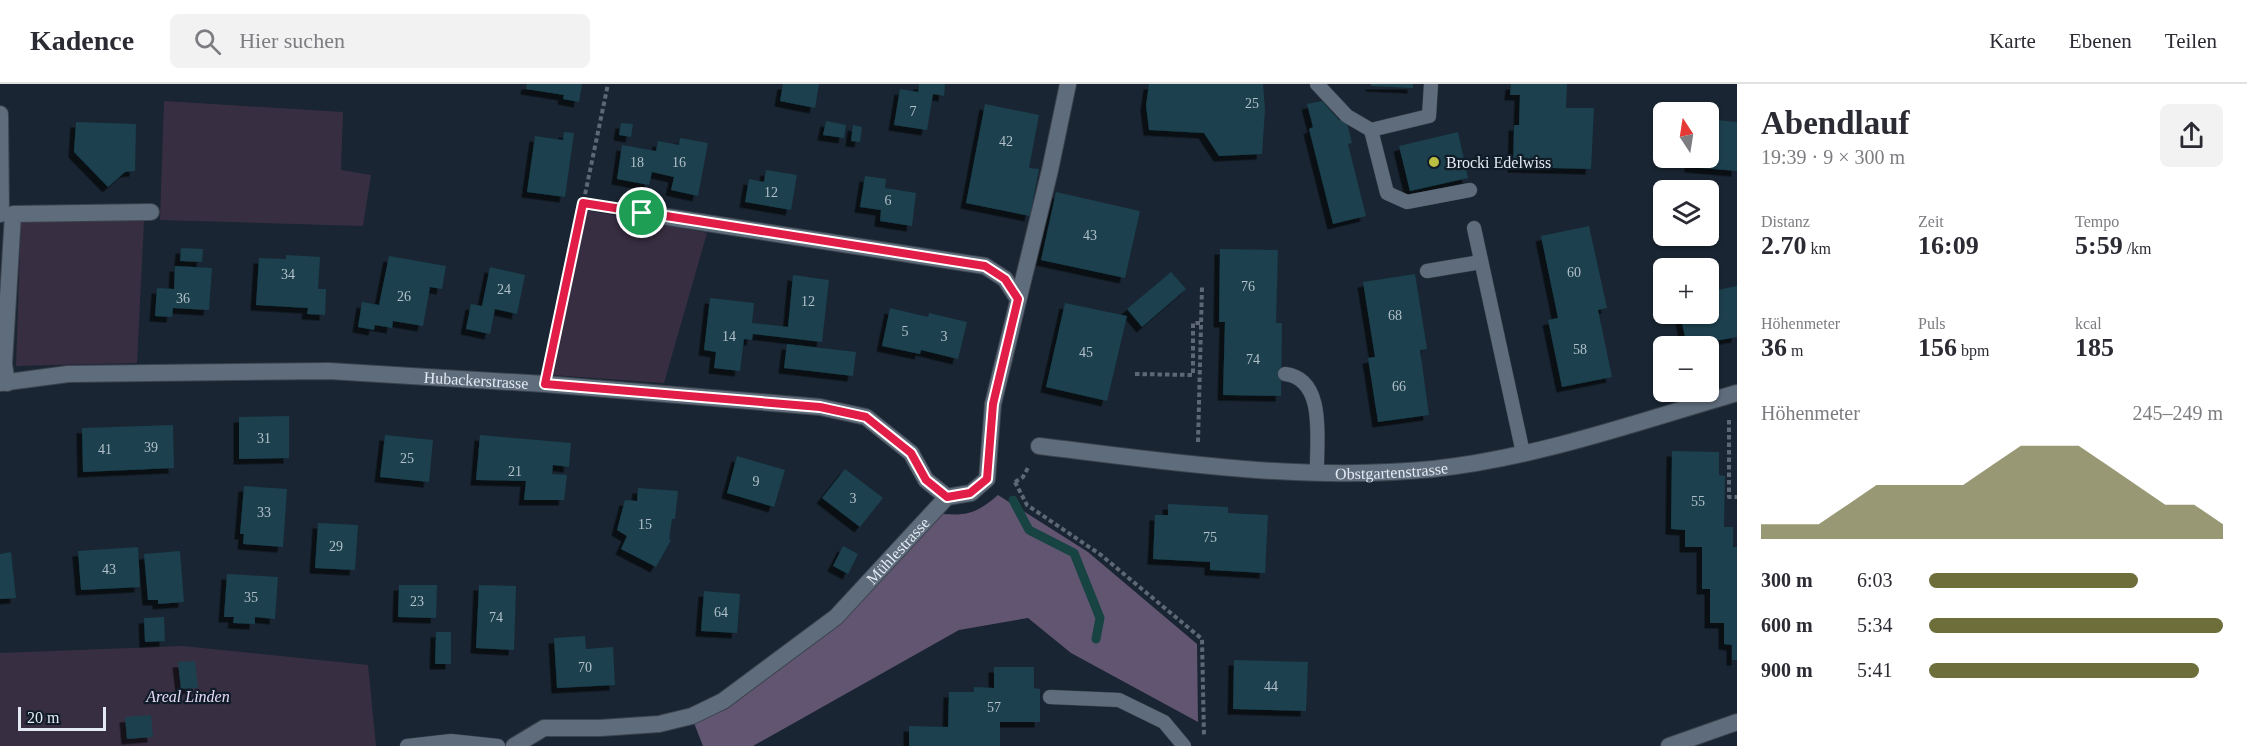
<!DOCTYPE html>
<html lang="de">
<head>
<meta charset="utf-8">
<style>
  :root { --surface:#fff; --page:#f2f2f3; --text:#2b2b33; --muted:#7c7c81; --line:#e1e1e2; --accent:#6d6e3a }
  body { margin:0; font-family:"Times New Roman",serif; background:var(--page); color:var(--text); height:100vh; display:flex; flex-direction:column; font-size:22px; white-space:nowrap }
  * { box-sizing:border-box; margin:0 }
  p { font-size:20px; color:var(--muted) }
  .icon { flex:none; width:33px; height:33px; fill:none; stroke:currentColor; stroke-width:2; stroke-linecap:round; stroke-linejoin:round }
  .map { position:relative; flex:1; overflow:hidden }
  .details { display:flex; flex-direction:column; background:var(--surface); width:510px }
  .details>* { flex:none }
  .needle { width:39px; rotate:348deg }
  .controls { position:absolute; left:1653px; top:18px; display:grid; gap:12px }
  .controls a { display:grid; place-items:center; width:66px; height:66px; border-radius:9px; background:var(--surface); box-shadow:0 2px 4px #0004; font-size:30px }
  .scale { position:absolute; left:18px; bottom:15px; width:88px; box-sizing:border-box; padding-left:6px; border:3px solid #e3eaf3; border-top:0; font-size:16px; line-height:21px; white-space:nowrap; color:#e3eaf3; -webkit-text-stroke:4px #101c28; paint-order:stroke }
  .pin { position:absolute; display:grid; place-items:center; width:51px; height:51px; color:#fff; margin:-26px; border:3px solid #fff; border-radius:50%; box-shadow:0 2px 6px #0007 }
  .round { display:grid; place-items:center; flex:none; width:63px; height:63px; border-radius:9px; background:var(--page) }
  .headline { display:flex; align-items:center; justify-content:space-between; height:102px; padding:0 24px }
  h1 { font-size:33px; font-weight:700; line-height:45px }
  .stats { display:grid; grid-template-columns:repeat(3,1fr); gap:9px; height:102px; padding:6px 24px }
  .stats div { display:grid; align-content:center }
  .stats b { font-size:26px; font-weight:700 }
  .stats small { font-size:16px; font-weight:400 }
  .stats p { font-size:16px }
  .chart { height:168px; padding:12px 24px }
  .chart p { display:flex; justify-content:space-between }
  .chart svg { width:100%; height:108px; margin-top:6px; fill:var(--accent); opacity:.7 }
  ul { padding:0 24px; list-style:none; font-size:20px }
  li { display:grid; grid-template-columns:96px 72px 1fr; align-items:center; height:45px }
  li i { height:15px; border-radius:8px; background:var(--accent) }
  header { display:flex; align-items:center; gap:36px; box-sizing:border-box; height:84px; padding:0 30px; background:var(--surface); border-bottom:2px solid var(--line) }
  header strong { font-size:28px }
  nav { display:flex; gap:33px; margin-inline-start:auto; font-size:21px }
  .search { width:420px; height:54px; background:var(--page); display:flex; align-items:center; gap:15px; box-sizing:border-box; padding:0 21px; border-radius:9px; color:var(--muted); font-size:22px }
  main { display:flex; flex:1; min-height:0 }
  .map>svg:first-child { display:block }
  .green { fill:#382e42 }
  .forest { fill:#625571 }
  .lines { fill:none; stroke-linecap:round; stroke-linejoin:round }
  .stream { stroke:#174343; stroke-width:9 }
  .building { fill:#1a404d; filter:url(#shadow) }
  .service-casing { stroke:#3a434d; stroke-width:15 }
  .minor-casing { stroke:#3a434d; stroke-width:18 }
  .path { stroke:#5e6874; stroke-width:4; stroke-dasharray:4.5 3; stroke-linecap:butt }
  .service { stroke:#5f6c7b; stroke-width:14 }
  .minor { stroke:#5f6c7b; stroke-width:16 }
  .route-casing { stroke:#fff; stroke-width:12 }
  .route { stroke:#e11d48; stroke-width:8 }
  .poi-dot { fill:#bdbf43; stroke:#101c28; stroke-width:2 }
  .labels { text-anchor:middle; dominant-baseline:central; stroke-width:4.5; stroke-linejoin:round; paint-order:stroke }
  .number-label { font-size:14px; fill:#b1c0ca }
  .poi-label { font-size:16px; fill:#e3eaf3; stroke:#101c28; text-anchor:start }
  .street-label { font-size:16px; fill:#e3eaf3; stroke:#101c28 }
  .park-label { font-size:16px; font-style:italic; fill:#e9dafb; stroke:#101c28 }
</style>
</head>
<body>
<header>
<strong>Kadence</strong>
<div class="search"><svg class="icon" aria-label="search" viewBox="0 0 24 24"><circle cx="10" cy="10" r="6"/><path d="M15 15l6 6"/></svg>Hier suchen</div>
<nav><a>Karte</a><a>Ebenen</a><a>Teilen</a></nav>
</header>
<main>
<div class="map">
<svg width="1737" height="662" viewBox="0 0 1737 662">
  <defs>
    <filter id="shadow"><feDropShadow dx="-5.5" dy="5.5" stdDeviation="0" flood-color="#0009"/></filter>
  </defs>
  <rect width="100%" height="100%" fill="#192532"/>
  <g class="green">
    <polygon points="164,17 343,28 341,86 371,91 363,142 160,136"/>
    <polygon points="586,126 707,149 664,299 552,291"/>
    <polygon points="21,137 144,137 137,279 16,282"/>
    <polygon points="183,562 368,581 376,662 0,662 0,569"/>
  </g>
  <path class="forest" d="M998,411l90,57 109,92 1,78 -127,-69 -43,-35 -69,12 -206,116h-50l-9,-23 33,-14 110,-84 106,-111c26,2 35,-2 55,-19z"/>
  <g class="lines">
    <polyline class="stream" points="1013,416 1029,446 1074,469 1100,534 1096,555"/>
  </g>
  <g class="building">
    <polygon points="527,0 582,0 579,18 563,15 564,11 526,5"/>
    <polygon points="783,0 819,0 815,24 780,17"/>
    <polygon points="919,0 945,0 944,12 933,10 927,46 894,41 900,5 918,8"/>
    <polygon points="1149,0 1263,0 1265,26 1262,70 1219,72 1204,49 1149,46 1146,21"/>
    <polygon points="1371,0 1413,0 1413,4 1371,2"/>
    <polygon points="1511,0 1567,0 1566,24 1594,24 1591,85 1513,83 1514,41 1519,41 1520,11 1510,11"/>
    <polygon points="1322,17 1339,36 1346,35 1352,59 1348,60 1366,132 1333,140 1309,45 1313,43 1307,20"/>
    <polygon points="985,20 1039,31 1029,84 1039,85 1030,132 966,119"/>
    <polygon points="1708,35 1737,38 1737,87 1690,83 1690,74 1708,74"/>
    <polygon points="826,37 846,41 844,54 823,51"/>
    <polygon points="76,38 136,40 135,87 125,88 108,103 74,68"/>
    <polygon points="621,39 633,40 631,53 619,51"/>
    <polygon points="853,41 862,43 860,58 851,57"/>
    <polygon points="564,48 574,49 565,113 527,108 535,52 563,56"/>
    <polygon points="1458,48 1468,94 1410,107 1399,62"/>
    <polygon points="680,54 708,59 698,112 671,106 674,93 652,88 649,101 617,95 622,61 656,67 658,57 679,61"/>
    <polygon points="766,86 797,91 791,126 745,118 749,95 764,98"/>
    <polygon points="865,92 886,95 885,104 916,109 912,142 880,137 881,126 860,123"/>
    <polygon points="1056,108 1140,127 1125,194 1041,176"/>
    <polygon points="1589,142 1607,224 1598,226 1612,293 1562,303 1548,236 1558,234 1541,152"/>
    <polygon points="181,164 203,165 202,178 180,177"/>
    <polygon points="1220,165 1278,166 1276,239 1282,239 1281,312 1223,311 1225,238 1219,238"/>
    <polygon points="286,171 320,173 318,205 326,205 325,231 307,230 308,224 256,221 259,174 286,175"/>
    <polygon points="389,172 446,182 442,205 430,203 423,242 393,237 392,244 375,241 374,246 358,243 362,218 379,221"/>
    <polygon points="175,182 212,184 209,226 173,224 172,233 155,232 157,204 174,205"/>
    <polygon points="490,183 525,191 517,230 495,225 490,250 466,245 471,220 482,222"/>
    <polygon points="1171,188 1186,205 1142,243 1127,225"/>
    <polygon points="1415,190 1427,265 1420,266 1429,331 1378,338 1368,274 1375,273 1363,198"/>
    <polygon points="793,191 829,196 822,258 753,250 752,256 744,255 740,287 714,284 716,268 704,266 710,214 754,219 752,239 788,243"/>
    <polygon points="1737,202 1737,253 1687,262 1680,230 1708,230 1708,208"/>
    <polygon points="1065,219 1127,232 1107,317 1046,303"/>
    <polygon points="890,224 928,233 929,229 967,238 958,275 921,266 920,270 882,262"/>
    <polygon points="787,260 856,268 853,292 784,284"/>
    <polygon points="289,332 289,374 239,375 239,333"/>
    <polygon points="173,341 174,384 83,388 82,344"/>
    <polygon points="385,351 433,356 429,398 380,393"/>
    <polygon points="480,351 571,359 569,383 553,381 552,390 567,391 564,416 524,416 526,397 476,396"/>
    <polygon points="1672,367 1719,368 1719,391 1725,392 1724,443 1733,443 1733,463 1737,463 1737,576 1732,576 1732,561 1724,560 1724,539 1710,539 1710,505 1702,505 1702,463 1685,463 1685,446 1671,445"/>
    <polygon points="737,372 785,386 774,423 727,409"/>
    <polygon points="845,385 883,414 860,443 822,414"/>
    <polygon points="244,402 287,405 283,463 243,460 244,450 240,450"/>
    <polygon points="638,404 678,407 675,435 672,435 669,455 671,456 656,483 621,465 627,452 617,446 625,416 637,417"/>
    <polygon points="1168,420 1228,423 1228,429 1268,431 1265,489 1210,486 1210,478 1153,475 1155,431 1168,431"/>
    <polygon points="318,439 358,441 355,486 315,484"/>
    <polygon points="843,462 858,470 848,490 833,482"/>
    <polygon points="138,463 140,503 81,506 78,467"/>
    <polygon points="180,467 184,518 158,520 158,516 148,516 144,470"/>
    <polygon points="11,468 16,514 0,515 0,470"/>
    <polygon points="227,490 278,493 275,535 255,533 255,540 233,539 234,533 224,533"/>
    <polygon points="399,501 437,501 436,534 398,533"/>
    <polygon points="479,501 516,502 514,566 476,564"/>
    <polygon points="704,507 740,510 737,549 701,547"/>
    <polygon points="164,533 165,557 145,558 144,534"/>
    <polygon points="436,548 451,548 451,580 435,580"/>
    <polygon points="585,552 586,565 613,563 615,601 557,604 554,554"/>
    <polygon points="1234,576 1308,578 1306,627 1233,625"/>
    <polygon points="195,577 198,604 181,605 178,578"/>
    <polygon points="994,583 1034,583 1034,604 1040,605 1040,638 1000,638 1000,662 909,662 909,642 948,643 949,608 974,608 974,603 994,604"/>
    <polygon points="151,631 153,653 127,655 125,633"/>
  </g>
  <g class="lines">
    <g class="service-casing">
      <g id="service">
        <polyline points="1317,0 1347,32 1371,46 1387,109 1407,118 1470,106"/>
        <polyline points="1371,46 1429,32 1431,0"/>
        <polyline points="1474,144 1523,369"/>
        <polyline points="1427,187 1481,178"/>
        <path d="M1285,290c42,5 31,68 32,99"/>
        <polyline points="1050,613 1119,616 1164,638 1184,662"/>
        <polyline points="407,662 451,657 498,662"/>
      </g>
    </g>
    <g class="minor-casing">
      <g id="minor">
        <polyline points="0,30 1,130"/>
        <polyline points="642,129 985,182 1005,195 1018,215"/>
        <path id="s1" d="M0,299l68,-9 261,-3 216,13 275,23 46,10 45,36 15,27 21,17"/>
        <polyline points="7,299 4,280 13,130 151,128"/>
        <path id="s2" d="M1039,362c131,16 262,36 394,23 103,-11 205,-47 304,-76"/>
        <path id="s3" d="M514,662l30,-18h56l59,-4 33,-8 31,-15 113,-84 111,-120 24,-4 16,-14 6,-75 57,-234 18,-86"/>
        <polyline points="1669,662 1737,638"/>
      </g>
    </g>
    <g class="path">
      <polyline points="583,119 621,125"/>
      <polyline points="550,279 608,0"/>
      <polyline points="1135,290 1193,291 1193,239 1203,239"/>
      <polyline points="1729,336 1729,413 1737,413"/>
      <polyline points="1198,358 1202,203"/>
      <polyline points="1015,398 1027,421 1101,471 1202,555 1204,653"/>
      <polyline points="1015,398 1023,393 1029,382"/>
    </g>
    <use href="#service" class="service"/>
    <use href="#minor" class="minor"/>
  </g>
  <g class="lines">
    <g class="route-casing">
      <polygon id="route" points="583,119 985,182 1005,195 1018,215 993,320 987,395 970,409 947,413 926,396 911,369 866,333 820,323 545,300"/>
    </g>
    <use href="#route" class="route"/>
  </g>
  <circle class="poi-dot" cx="1434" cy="78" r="6"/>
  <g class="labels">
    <g class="number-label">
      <text x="1252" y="19">25</text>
      <text x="913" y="27">7</text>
      <text x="1006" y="57">42</text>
      <text x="637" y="78">18</text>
      <text x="679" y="78">16</text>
      <text x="771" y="108">12</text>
      <text x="888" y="116">6</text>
      <text x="1090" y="151">43</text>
      <text x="1574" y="188">60</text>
      <text x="288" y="190">34</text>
      <text x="1248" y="202">76</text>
      <text x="504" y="205">24</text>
      <text x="404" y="212">26</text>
      <text x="183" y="214">36</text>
      <text x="808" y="217">12</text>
      <text x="1395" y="231">68</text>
      <text x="905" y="247">5</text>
      <text x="729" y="252">14</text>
      <text x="944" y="252">3</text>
      <text x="1580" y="265">58</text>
      <text x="1086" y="268">45</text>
      <text x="1253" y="275">74</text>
      <text x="1399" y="302">66</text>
      <text x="264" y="354">31</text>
      <text x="151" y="363">39</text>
      <text x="105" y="365">41</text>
      <text x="407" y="374">25</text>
      <text x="515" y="387">21</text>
      <text x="756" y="397">9</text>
      <text x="853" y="414">3</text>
      <text x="1698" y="417">55</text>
      <text x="264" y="428">33</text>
      <text x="645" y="440">15</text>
      <text x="1210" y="453">75</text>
      <text x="336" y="462">29</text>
      <text x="109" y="485">43</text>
      <text x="251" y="513">35</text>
      <text x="417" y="517">23</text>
      <text x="721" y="528">64</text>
      <text x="496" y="533">74</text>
      <text x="585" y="583">70</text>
      <text x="1271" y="602">44</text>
      <text x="994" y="623">57</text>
    </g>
    <g class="poi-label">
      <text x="1446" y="78">Brocki Edelwiss</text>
    </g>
    <g class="street-label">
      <text stroke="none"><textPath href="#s1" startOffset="477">Hubackerstrasse</textPath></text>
      <text stroke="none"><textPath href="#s2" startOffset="354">Obstgartenstrasse</textPath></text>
      <text stroke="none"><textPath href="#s3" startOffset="450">Mühlestrasse</textPath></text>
    </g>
    <g class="park-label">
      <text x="188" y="612">Areal Linden</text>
    </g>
  </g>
</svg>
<div class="controls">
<a><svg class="needle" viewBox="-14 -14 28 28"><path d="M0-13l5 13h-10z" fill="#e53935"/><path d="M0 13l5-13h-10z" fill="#7c7c81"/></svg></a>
<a><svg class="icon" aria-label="layers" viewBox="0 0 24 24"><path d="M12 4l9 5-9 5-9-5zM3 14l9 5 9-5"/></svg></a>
<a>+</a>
<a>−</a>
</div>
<div class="scale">20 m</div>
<div class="pin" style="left:642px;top:129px;background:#1e9e55"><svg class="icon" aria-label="arrive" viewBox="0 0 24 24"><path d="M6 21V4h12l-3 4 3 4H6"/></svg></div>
</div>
<section class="details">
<div class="headline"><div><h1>Abendlauf</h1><p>19:39 · 9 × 300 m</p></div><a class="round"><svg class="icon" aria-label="share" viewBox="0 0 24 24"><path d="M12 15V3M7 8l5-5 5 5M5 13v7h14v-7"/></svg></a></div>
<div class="stats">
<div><p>Distanz</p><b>2.70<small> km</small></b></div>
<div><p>Zeit</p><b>16:09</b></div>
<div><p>Tempo</p><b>5:59<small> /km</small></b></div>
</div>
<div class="stats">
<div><p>Höhenmeter</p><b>36<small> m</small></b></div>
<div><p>Puls</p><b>156<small> bpm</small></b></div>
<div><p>kcal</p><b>185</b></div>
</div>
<div class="chart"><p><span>Höhenmeter</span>245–249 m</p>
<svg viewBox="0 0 160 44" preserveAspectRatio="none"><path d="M0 44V38L10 38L20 38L30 30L40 22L50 22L60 22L70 22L80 14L90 6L100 6L110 6L120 14L130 22L140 30L150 30L160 38V44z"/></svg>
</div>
<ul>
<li><b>300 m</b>6:03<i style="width:71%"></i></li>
<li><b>600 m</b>5:34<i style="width:100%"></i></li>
<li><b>900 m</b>5:41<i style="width:92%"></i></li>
</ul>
</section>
</main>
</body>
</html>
